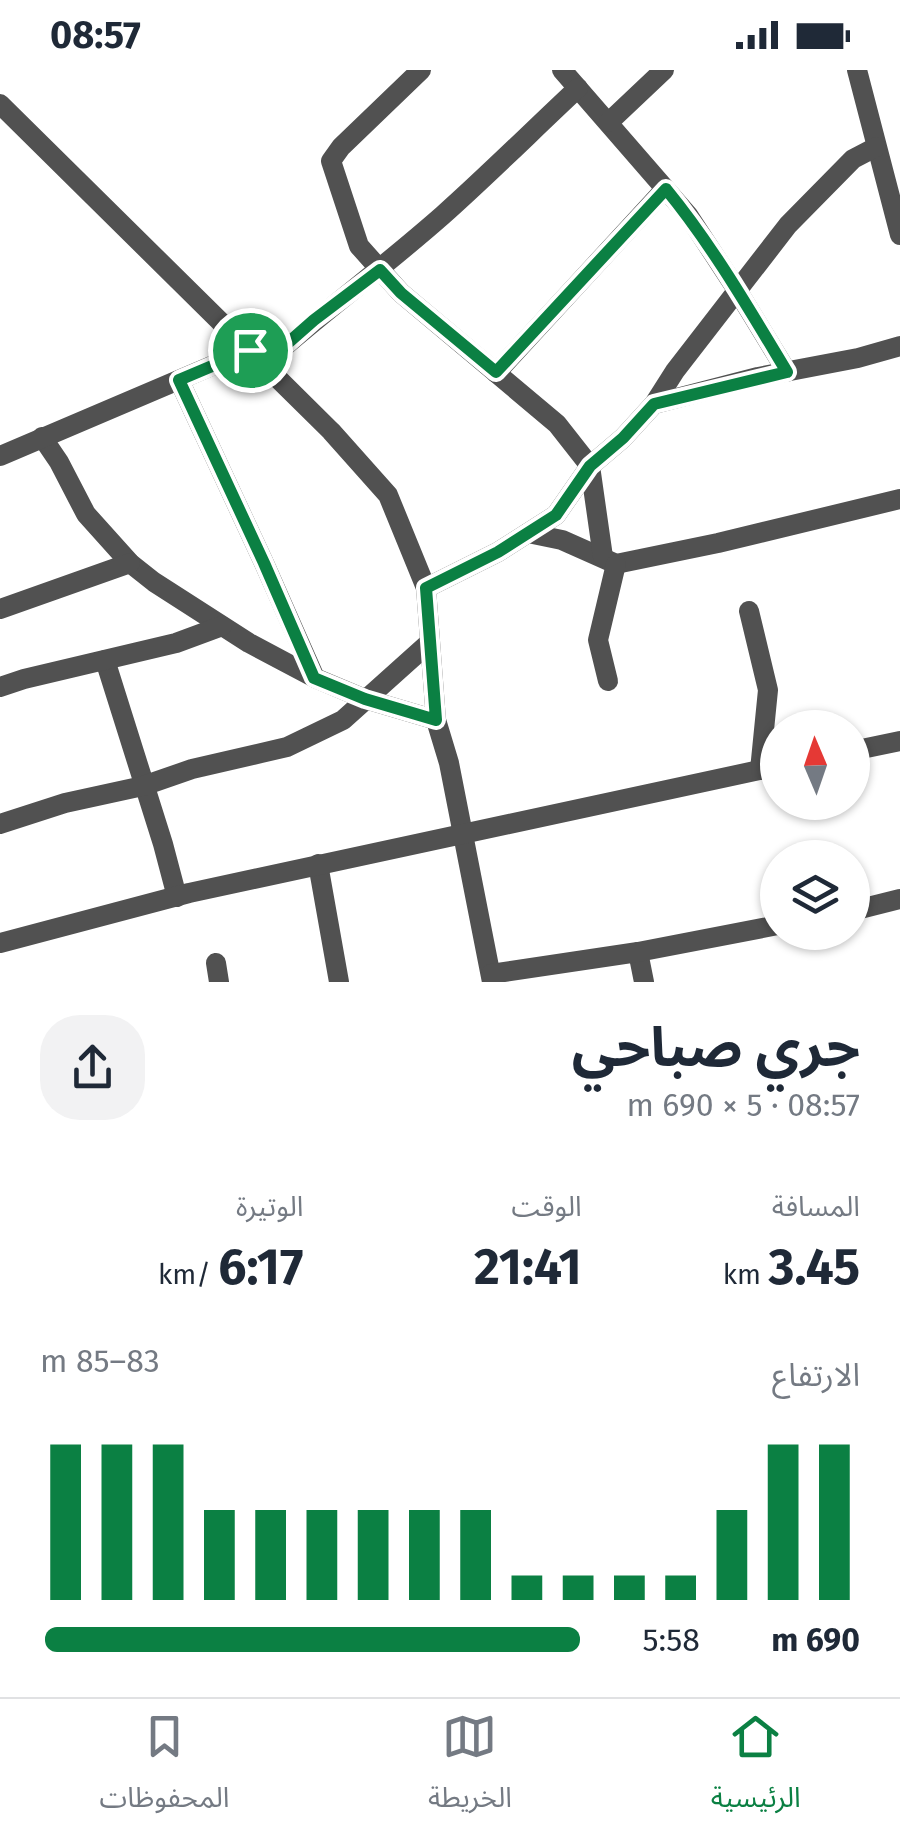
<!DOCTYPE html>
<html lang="ar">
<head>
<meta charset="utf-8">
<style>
  :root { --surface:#fff; --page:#f2f2f3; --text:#1f2937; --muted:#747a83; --line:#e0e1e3; --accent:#0b8043 }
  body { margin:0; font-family:"Fira Sans","Noto Sans Arabic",sans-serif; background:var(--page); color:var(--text); direction:rtl; height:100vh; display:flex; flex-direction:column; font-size:38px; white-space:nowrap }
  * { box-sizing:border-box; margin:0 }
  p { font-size:32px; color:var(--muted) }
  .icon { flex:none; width:55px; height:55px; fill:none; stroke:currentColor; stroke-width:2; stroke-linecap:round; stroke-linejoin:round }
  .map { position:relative; height:912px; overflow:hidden; direction:ltr }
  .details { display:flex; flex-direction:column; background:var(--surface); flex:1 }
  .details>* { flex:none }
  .needle { width:65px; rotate:358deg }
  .controls { position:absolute; left:760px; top:640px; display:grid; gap:20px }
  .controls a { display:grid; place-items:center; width:110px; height:110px; border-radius:50%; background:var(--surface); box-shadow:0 2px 8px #0004; font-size:50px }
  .pin { position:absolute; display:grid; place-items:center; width:85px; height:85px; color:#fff; margin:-42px; border:5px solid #fff; border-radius:50%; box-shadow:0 2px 10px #0007 }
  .round { display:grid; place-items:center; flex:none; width:105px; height:105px; border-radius:40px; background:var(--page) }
  .headline { display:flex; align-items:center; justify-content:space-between; height:170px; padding:0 40px }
  h1 { font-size:55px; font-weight:700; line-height:75px }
  .metrics { display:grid; grid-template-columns:repeat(3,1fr); gap:15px; height:170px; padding:10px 40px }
  .metrics div { display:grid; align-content:center }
  .metrics b { font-size:50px; font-weight:700 }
  .metrics small { font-size:28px; font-weight:400 }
  .metrics p { font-size:28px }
  .chart { height:280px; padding:20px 40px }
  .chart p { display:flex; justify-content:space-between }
  .chart svg { width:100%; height:180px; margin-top:10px; stroke:var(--accent); stroke-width:6 }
  ul { padding:0 40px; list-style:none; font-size:32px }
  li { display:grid; grid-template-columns:160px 120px 1fr; align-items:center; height:75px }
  li i { height:25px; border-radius:12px; background:var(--accent) }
  .status { display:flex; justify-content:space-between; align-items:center; height:70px; padding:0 50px; background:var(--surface); direction:ltr }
  .status svg { height:28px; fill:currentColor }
  .tab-bar { display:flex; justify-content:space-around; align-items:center; height:140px; border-top:2px solid var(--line); background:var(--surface); font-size:28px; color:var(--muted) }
  .tab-bar a { display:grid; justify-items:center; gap:5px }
  .tab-bar .on { color:var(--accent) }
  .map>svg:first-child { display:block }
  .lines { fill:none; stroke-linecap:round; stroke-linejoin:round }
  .street { stroke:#515151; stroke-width:20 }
  .route-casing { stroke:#fff; stroke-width:20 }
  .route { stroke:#0b8043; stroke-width:12 }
</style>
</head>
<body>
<div class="status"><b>08:57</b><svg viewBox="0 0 49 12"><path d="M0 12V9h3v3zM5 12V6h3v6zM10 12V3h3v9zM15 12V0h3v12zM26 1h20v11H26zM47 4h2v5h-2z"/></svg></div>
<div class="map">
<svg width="900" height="912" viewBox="0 0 900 912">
  <rect width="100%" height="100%" fill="#fff"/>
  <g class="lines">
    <g class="street">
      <polyline points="421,0 341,77 331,91 359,176 401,223 557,354 590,396 556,445 498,482 426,518"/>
      <polyline points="562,0 688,145 737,220 787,302"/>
      <polyline points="857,0 900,165"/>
      <polyline points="0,34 331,361 388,425 426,518 436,650 449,693 492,912"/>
      <polyline points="609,52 664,0"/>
      <path d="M264,294c58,-51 120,-97 179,-149 46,-41 90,-85 135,-127"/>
      <polyline points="496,303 665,119"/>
      <polyline points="179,310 264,493 315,608"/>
      <polyline points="654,334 758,307 858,288 900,276"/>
      <polyline points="42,367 59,392 86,444 130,493 154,512 249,573 315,608 365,629 436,650"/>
      <polyline points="0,386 249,280"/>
      <polyline points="528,463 562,470 616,494 718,473 900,429"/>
      <polyline points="603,487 590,396 623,368 654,334 675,301 788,155 853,89 876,77"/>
      <polyline points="0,539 130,493"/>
      <polyline points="749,541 768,620 760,700"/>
      <polyline points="105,590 163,774 177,827"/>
      <polyline points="608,611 598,570 616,494"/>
      <polyline points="0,617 24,609 176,573 222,556"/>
      <polyline points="852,681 900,671"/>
      <polyline points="0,754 65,733 143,716 192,699 287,677 343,650 430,572"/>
      <polyline points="318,794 339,912"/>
      <polyline points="852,841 900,829"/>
      <polyline points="0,873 189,823 778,696"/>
      <polyline points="638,882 644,912"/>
      <polyline points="216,893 219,912"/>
      <polyline points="491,904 638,882 778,855"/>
    </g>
  </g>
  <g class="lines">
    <g class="route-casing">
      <path id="route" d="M666,119c46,56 83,120 121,183l-133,32 -31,34 -33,28 -34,49 -58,37 -72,36 10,132 -71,-21 -51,-21 -50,-115 -85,-183 71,-30 14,14 50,-44 66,-50 21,23 95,79z"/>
    </g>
    <use href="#route" class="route"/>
  </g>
</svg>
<div class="controls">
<a><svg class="needle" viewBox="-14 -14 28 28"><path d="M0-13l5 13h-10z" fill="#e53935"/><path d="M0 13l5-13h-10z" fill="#747a83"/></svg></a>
<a><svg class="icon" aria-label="layers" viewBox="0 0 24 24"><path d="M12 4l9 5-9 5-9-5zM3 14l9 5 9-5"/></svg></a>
</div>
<div class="pin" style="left:250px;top:280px;background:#1e9e55"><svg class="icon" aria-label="arrive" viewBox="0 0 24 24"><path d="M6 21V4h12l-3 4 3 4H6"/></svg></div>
</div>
<section class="details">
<div class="headline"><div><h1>جري صباحي</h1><p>08:57 · 5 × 690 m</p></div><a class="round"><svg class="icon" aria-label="share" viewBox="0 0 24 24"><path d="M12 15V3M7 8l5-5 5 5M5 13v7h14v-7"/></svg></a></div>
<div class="metrics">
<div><p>المسافة</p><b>3.45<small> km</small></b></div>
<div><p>الوقت</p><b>21:41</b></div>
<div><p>الوتيرة</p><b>6:17<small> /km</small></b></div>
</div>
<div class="chart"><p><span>الارتفاع</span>83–85 m</p>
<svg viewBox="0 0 160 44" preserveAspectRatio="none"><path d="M5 44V6M15 44V6M25 44V6M35 44V22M45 44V22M55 44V22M65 44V22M75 44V22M85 44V22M95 44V38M105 44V38M115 44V38M125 44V38M135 44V22M145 44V6M155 44V6"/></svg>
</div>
<ul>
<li><b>690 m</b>5:58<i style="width:99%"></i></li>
</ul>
</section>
<nav class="tab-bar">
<a class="on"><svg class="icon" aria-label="home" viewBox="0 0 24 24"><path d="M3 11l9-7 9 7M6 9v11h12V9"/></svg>الرئيسية</a>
<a><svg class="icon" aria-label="map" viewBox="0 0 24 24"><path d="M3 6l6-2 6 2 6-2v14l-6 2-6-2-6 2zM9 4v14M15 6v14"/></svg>الخريطة</a>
<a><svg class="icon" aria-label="saved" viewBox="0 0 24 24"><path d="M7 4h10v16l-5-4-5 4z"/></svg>المحفوظات</a>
</nav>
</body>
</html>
